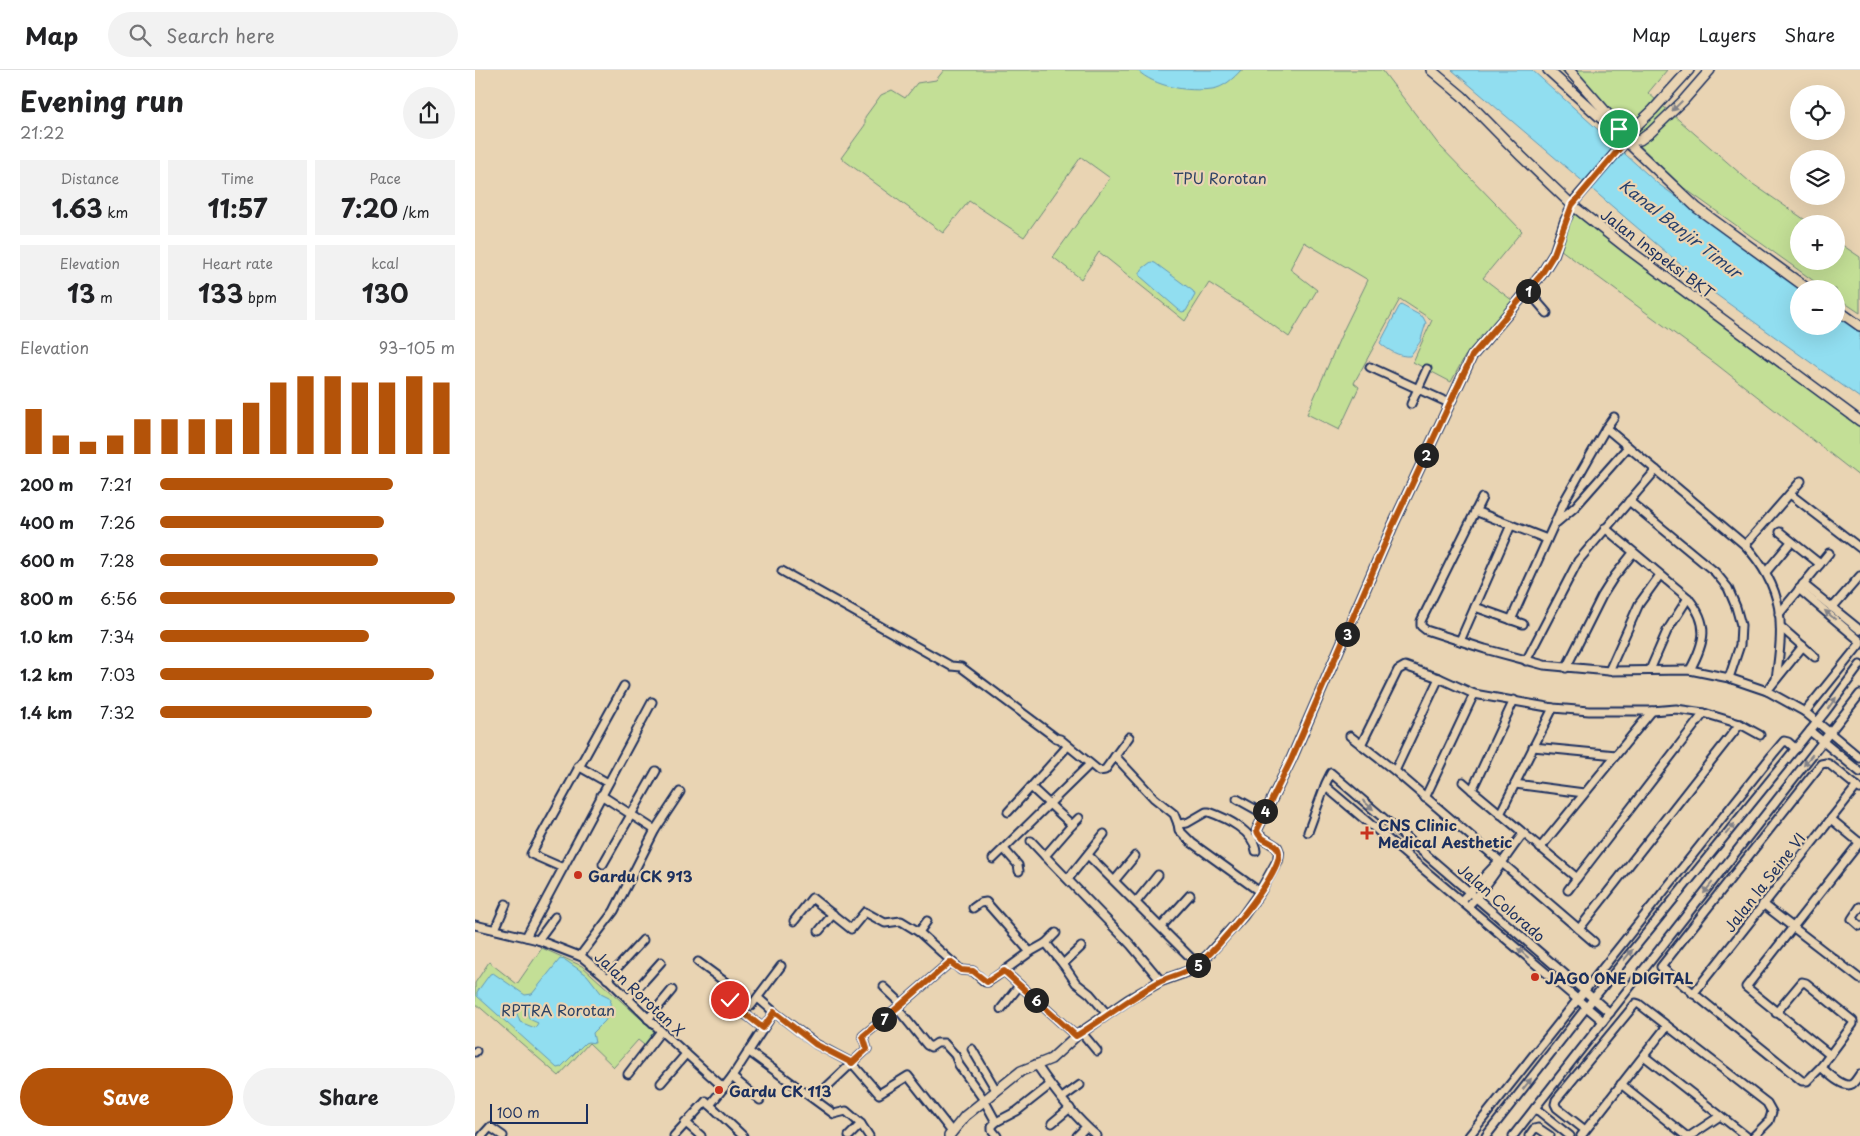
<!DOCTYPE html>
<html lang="en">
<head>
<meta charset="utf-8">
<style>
  :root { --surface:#fff; --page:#f2f2f2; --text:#202124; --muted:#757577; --line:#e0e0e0; --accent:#b45309 }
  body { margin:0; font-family:"Playpen Sans",sans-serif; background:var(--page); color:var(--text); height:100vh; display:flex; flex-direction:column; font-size:19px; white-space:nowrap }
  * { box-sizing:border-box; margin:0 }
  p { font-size:16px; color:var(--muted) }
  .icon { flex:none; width:28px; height:28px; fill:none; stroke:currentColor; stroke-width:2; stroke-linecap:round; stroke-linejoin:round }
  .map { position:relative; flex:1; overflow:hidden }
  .side { display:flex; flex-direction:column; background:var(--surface); width:475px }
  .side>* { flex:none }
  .buttons { position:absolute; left:1315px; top:15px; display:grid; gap:10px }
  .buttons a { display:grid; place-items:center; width:55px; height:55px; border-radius:50%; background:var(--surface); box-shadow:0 5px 20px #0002; font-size:25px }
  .scale { position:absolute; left:15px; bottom:12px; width:98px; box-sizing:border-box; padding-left:5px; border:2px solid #1b2f5e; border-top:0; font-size:14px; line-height:18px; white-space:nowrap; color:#1b2f5e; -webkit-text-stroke:4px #e9d4b3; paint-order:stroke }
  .pin { position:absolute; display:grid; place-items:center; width:42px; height:42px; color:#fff; margin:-21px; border:2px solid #fff; border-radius:50%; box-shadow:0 1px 5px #0007 }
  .km { position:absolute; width:25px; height:25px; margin:-12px; border-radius:50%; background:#222; color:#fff; font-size:14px; line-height:25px; text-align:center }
  .round { display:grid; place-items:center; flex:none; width:52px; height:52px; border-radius:26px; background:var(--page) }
  .summary { display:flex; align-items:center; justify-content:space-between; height:85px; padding:0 20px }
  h1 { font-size:28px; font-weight:700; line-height:38px }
  .figures { display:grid; grid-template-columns:repeat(3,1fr); gap:8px; height:85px; padding:5px 20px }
  .figures div { display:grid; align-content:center; border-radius:0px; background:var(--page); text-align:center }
  .figures b { font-size:25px; font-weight:700 }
  .figures small { font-size:14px; font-weight:400 }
  .figures p { font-size:14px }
  .chart { height:140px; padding:10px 20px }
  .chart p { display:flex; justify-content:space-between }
  .chart svg { width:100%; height:90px; margin-top:5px; stroke:var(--accent); stroke-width:6 }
  .cta { display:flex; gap:10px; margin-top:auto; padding:10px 20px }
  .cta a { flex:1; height:58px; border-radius:30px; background:var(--accent); color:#fff; font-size:20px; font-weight:700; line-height:58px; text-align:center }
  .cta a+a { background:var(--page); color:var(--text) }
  ul { padding:0 20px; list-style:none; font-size:16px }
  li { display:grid; grid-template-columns:80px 60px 1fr; align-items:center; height:38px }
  li i { height:12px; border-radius:6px; background:var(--accent) }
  header { display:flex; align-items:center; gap:30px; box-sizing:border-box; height:70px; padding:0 25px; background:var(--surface); border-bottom:1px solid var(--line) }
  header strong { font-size:24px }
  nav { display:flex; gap:28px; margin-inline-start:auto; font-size:18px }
  .search { width:350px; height:45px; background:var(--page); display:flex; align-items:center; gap:12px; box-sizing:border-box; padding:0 18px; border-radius:28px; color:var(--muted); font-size:19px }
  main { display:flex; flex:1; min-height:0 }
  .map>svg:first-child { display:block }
  .green { fill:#c3df96; stroke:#6f877a }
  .water { fill:#91def0; stroke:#6298b6; fill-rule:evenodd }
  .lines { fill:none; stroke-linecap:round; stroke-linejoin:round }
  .minor-casing { stroke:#1b2f5e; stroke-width:11 }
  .tertiary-casing { stroke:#1b2f5e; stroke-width:12 }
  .minor { stroke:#e9d4b3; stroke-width:7 }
  .tertiary { stroke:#e9d4b3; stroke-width:9 }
  .oneway { fill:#828288 }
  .route-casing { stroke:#fff; stroke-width:10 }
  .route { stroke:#b45309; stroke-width:6 }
  .poi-dot { fill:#c8321e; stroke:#e9d4b3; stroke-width:2 }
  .labels { text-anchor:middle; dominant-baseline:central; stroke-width:4.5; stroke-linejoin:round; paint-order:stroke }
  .park-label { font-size:15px; fill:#2c4164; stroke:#e9d4b3 }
  .street-label { font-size:15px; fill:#1b2f5e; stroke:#e9d4b3 }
  .poi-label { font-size:15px; font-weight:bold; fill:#1b2f5e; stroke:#e9d4b3; text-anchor:start }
  .water-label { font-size:16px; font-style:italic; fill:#27406d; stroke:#e9d4b3 }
</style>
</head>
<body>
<header>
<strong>Map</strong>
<div class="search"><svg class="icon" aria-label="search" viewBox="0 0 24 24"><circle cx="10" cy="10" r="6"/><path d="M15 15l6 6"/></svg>Search here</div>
<nav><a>Map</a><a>Layers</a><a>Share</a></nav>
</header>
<main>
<section class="side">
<div class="summary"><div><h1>Evening run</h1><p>21:22</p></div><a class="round"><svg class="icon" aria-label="share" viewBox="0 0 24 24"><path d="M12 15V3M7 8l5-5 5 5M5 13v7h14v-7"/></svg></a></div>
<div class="figures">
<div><p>Distance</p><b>1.63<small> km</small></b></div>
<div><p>Time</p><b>11:57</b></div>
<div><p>Pace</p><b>7:20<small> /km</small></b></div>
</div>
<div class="figures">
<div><p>Elevation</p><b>13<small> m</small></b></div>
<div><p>Heart rate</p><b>133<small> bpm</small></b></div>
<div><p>kcal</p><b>130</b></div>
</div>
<div class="chart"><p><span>Elevation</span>93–105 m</p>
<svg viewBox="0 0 160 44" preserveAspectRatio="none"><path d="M5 44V22M15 44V35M25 44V38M35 44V35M45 44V27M55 44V27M65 44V27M75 44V27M85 44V19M95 44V9M105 44V6M115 44V6M125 44V9M135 44V9M145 44V6M155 44V9"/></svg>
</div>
<ul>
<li><b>200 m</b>7:21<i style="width:79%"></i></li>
<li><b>400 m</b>7:26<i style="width:76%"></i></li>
<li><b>600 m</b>7:28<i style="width:74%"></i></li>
<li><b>800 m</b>6:56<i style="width:100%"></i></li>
<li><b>1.0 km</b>7:34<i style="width:71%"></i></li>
<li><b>1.2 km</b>7:03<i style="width:93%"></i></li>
<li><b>1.4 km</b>7:32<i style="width:72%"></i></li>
</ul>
<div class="cta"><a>Save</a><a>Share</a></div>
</section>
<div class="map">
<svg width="1385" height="1066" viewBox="0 0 1385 1066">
  <rect width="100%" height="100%" fill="#e9d4b3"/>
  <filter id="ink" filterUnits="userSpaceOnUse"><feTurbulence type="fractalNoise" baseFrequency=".02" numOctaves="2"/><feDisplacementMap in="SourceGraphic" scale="10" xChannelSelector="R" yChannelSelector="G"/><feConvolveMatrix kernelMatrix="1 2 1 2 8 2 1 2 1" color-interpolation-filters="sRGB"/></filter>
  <g filter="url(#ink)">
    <g class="green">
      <polygon points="469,0 907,0 964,75 1047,161 1008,208 1038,231 990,286 976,312 938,292 957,250 925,229 879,313 884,317 864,360 832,344 868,261 893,210 829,172 815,199 842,220 814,267 781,243 734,213 710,251 624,182 606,209 578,187 635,108 606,87 549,167 494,131 468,163 366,88 390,55 390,47 406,25 417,20 430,28 442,13 461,10"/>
      <polygon points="1086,0 1192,0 1173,23 1275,112 1336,154 1324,154 1324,191 1361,191 1361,171 1385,187 1385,243 1361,227 1361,219 1350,219 1209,118"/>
      <polygon points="1097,135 1385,351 1385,407 1241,294 1082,177"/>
      <polygon points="67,878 107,896 184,965 174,979 163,970 139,997 114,973 84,1006 0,933 0,913 14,892 42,914"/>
    </g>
    <g class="water">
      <path d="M662,0h104c-7,8 -18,18 -29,19 -25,3 -57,-2 -75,-19z"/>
      <polygon points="977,0 1057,0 1182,113 1329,219 1324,219 1324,256 1361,256 1361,242 1385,259 1385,328 1239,223"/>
      <polygon points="676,192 680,193 718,221 720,225 711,241 707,242 704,240 665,206 665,203 668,198"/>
      <path d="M926,235l22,12 3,6 -6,19 -10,14c-11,1 -22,-6 -30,-13l19,-36z"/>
      <path d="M85,889l5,1 22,15 14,18 8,4 2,3 -1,3 1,5 -6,13 -12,12 2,10 -7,-1 -3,1 -24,24 -4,1 -80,-72v-4l13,-18 3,-1 32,22 7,-1zM51,936l3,13 9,4 -3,5 -15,-6 -5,-14z"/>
    </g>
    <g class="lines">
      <g class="minor-casing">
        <g id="minor">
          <polyline points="1053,221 1072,243"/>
          <polyline points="895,297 974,333"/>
          <polyline points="936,334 952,299"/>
          <path d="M1131,358l139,117c40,44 39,78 31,134"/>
          <polyline points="1315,424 1385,478"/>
          <polyline points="1007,428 946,551 946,556 951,560 1010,579 1069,595 1134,601 1215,600 1254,608 1292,621 1330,642 1385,574"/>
          <polyline points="1154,431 1240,502 1253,518 1261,537 1266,555 1265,575 1254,608"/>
          <polyline points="1000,441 1072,469"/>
          <polyline points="1081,453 1100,437 1153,377"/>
          <path d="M1130,458l83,70c22,26 17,44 2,72"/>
          <polyline points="1305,462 1345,494"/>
          <polyline points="1270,475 1326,411"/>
          <polyline points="307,501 476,596 486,597 581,668 585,669 624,701 630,700 654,667"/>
          <polyline points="1291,502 1316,472"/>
          <polyline points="1328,514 1385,560"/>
          <polyline points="1324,519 1385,571"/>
          <polyline points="1000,537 1048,554"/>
          <polyline points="1357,538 1385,506"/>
          <polyline points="1304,544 1354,483"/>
          <polyline points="1036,550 1091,428 1131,358 1139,347"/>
          <polyline points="1307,558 1340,587"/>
          <polyline points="985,571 1036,455"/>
          <polyline points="1051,591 1103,491 1181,400"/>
          <polyline points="1091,598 1127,526 1139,507 1158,483"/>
          <polyline points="1175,600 1192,561 1213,528"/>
          <polyline points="1134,601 1164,534 1185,505"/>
          <polyline points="1292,621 1328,576"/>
          <polyline points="1039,630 997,720 1102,808 1229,643"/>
          <polyline points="1330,642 1385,688"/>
          <polyline points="1335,661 1385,702"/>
          <polyline points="875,666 920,701 1119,872"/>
          <polyline points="886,675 923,600 930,596 964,608 999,624 1078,638 1114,641 1177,641 1201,639 1229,643 1265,654 1285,665"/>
          <polyline points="1058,677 1141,685"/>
          <polyline points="591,678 556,717 597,755 570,786 656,875 686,911"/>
          <path d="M640,686l39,42 20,16 4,10 9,-1 19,-11h3c17,6 45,19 47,39"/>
          <polyline points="103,696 133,713"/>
          <polyline points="920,701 964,608"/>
          <polyline points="988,712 997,720"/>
          <polyline points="1040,714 1109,723"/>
          <polyline points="850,716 1128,951"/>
          <polyline points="126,725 180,760 205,722"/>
          <polyline points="950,728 999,624"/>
          <polyline points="762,729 789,744"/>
          <polyline points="533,742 556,717"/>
          <polyline points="1025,744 1078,638"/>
          <polyline points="1356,749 1385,773"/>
          <polyline points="703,754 704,760 717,773 785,822"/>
          <polyline points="597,755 604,748"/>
          <polyline points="833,762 851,713 856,703 1135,943"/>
          <polyline points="556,771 570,786"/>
          <polyline points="1065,778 1177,641"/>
          <polyline points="529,779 543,795 544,801"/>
          <polyline points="613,785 723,895"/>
          <polyline points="518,789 612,697"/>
          <polyline points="128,794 181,701"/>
          <polyline points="88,798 56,784 149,616"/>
          <polyline points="593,809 629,764"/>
          <polyline points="640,810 660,786"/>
          <polyline points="1093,820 1102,808"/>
          <polyline points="987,830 1024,791"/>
          <polyline points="661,832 683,805"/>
          <polyline points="1288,834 1385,909"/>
          <path d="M993,836c22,-21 36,-49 55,-72"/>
          <polyline points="1385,837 1377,849 1385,856"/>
          <polyline points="498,838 505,833 511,832 555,882"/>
          <polyline points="319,851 337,828 376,859 390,842 410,853 426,851 444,862 486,900 498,901 510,912 513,912 529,901 601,966"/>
          <polyline points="0,855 63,870 107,887 130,906 186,961 249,1018"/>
          <polyline points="686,857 715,825"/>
          <polyline points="20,859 31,834"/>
          <polyline points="1104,859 1265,654"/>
          <polyline points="344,861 358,844"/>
          <polyline points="444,862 452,851"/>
          <polyline points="51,867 177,632"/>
          <polyline points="63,870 80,847"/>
          <polyline points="571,873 581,863"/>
          <polyline points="105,886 139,841 180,760"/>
          <polyline points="223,892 261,920 255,932 288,958"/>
          <polyline points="588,894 606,877"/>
          <polyline points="529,901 555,882 571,873 588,894 601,913 615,924 632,944"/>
          <polyline points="132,909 168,870"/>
          <polyline points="409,917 427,934"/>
          <polyline points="1218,924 1382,716"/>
          <polyline points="283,928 299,942"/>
          <polyline points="153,929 186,892"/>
          <polyline points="276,936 306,896"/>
          <polyline points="422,938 452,975 456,977 462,973 469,973 480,985 484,995 509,1030 521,1052 517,1056 517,1060 522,1066"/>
          <polyline points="526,939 544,916"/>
          <polyline points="1301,943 1327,912 1331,913 1378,951 1378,954 1346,997 1332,1011 1327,1011 1186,897 1346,694 1351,693 1354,694 1385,719"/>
          <polyline points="173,949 197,920"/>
          <polyline points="607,963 622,981"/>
          <polyline points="497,979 521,1020"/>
          <polyline points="273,981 359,1044 371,1041 386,1054 394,1066"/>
          <polyline points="0,982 1,981"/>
          <polyline points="1355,985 1271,917 1385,772"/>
          <polyline points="1169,986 1271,1066"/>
          <path d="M561,994c17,25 37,52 61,72"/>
          <path d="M1346,997c6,5 22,22 31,17 3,-2 6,-7 8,-10"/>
          <polyline points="153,1004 186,961"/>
          <polyline points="257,1007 285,1030"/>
          <polyline points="186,1013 211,984"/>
          <polyline points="1146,1014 1211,1066"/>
          <polyline points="340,1028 377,993 404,1024 433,1006 477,1062"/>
          <polyline points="587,1028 605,1015"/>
          <polyline points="235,1035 257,1007 299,942 341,974 377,993 392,979 388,966 422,938 475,892"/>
          <polyline points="1060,1038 1095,1066"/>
          <polyline points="210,1052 226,1066"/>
          <polyline points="521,1052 542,1041 575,1015"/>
          <polyline points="577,1053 595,1038"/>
          <polyline points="1110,1060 1082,1038 1080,1034 1081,1030 1161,933 1164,934 1292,1033 1297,1042 1294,1051 1279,1066"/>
          <polyline points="7,1066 15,1057 28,1066"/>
          <polyline points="199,1066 231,1031 268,1066"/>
          <polyline points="374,1066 386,1054"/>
          <polyline points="602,1066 611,1057"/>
          <polyline points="994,1066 1298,684 1309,671 1313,672 1321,679"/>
          <polyline points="1011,1066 1118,929 1351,641 1385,595"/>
          <polyline points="1038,1066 1385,624"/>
          <polyline points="1054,1066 1059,1059 1063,1058 1075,1066"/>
          <polyline points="1106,1066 1192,956"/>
          <polyline points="1215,1066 1245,1046"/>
        </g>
      </g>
      <g class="tertiary-casing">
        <g id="tertiary">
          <polyline points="956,0 987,26 1046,86 1097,135 1154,180 1385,351"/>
          <polyline points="1073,0 1151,71 1222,138 1333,219"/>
          <polyline points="1094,0 1131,42 1146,63"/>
          <polyline points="1151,71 1165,70 1176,62 1208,31 1235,0"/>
          <polyline points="1361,239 1385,256"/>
          <polyline points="474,1066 490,1046 546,1001 576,989 601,966 653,930 686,911 714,901 733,885 768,846 785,822 803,790 804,782 802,777 783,765 782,760 816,690 918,455 997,286 1066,205 1079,184 1090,151 1101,129 1151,71 1158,59 1178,40 1214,0"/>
        </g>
      </g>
      <use href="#minor" class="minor"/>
      <use href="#tertiary" class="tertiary"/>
    </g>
    <defs><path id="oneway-solid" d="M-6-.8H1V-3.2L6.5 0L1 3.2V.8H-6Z" transform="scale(1.25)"/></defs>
    <g class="oneway">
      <use href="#oneway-solid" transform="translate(1202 36) rotate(135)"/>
      <use href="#oneway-solid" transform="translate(1355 545) rotate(-140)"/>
      <use href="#oneway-solid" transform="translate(1357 633) rotate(-54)"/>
      <use href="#oneway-solid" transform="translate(1333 690) rotate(128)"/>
      <use href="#oneway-solid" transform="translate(893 735) rotate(41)"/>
      <use href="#oneway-solid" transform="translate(1255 759) rotate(-51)"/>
      <use href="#oneway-solid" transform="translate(1233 818) rotate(128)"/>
      <use href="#oneway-solid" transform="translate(1048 883) rotate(-139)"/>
      <use href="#oneway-solid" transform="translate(1153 885) rotate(-51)"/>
      <use href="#oneway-solid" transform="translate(1052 1014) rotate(-52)"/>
    </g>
  </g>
  <g class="lines" filter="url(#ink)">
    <g class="route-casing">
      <path id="route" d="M255,930v2l33,26 11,-16 41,32 37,19 15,-14 -4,-13 34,-28 53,-46 11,8 12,1 14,11 17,-11 72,65c28,-17 54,-38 83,-54 12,-6 27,-8 38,-17 18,-12 84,-91 82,-112 0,-12 -21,-11 -22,-23l34,-70 102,-235 79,-169 69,-81 13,-21 18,-49 54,-64 -7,-12"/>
    </g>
    <use href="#route" class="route"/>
  </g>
  <g class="poi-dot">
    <path d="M889.5 755.5h5v5h5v5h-5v5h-5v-5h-5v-5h5z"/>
    <circle cx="103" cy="805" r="5"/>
    <circle cx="1060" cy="907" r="5"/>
    <circle cx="244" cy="1020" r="5"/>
  </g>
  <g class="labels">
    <g class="park-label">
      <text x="745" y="107">TPU Rorotan</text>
      <text x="83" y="939">RPTRA Rorotan</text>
    </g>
    <g class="street-label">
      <text transform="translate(1183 183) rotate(37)">Jalan Inspeksi BKT</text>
      <text transform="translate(1289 812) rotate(-52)">Jalan la Seine VI</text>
      <text transform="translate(1027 832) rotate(41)">Jalan Colorado</text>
      <text transform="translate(165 923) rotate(43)">Jalan Rorotan X</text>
    </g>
    <g class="poi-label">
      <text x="903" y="754">CNS Clinic<tspan x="903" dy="17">Medical Aesthetic</tspan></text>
      <text x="113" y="805">Gardu CK 913</text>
      <text x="1070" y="907">JAGO ONE DIGITAL</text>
      <text x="254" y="1020">Gardu CK 113</text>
    </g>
    <g class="water-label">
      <text transform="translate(1206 158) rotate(38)">Kanal Banjir Timur</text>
    </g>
  </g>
</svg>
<div class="buttons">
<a><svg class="icon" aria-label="locate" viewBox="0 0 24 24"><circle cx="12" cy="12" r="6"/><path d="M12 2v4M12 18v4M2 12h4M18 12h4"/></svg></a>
<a><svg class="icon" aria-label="layers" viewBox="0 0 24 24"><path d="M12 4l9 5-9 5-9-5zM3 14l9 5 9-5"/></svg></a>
<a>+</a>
<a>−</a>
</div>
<div class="scale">100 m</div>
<div class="pin" style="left:1144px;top:59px;background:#1e9e55"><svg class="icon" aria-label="arrive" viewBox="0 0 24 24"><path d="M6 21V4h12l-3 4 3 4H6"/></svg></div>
<div class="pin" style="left:255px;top:930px;background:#d93025"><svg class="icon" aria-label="check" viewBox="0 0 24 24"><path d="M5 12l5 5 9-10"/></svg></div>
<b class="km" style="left:1053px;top:221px">1</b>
<b class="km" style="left:951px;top:385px">2</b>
<b class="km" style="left:872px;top:564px">3</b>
<b class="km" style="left:790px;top:741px">4</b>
<b class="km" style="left:723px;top:895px">5</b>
<b class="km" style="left:561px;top:930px">6</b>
<b class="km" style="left:409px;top:949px">7</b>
</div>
</main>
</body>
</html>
